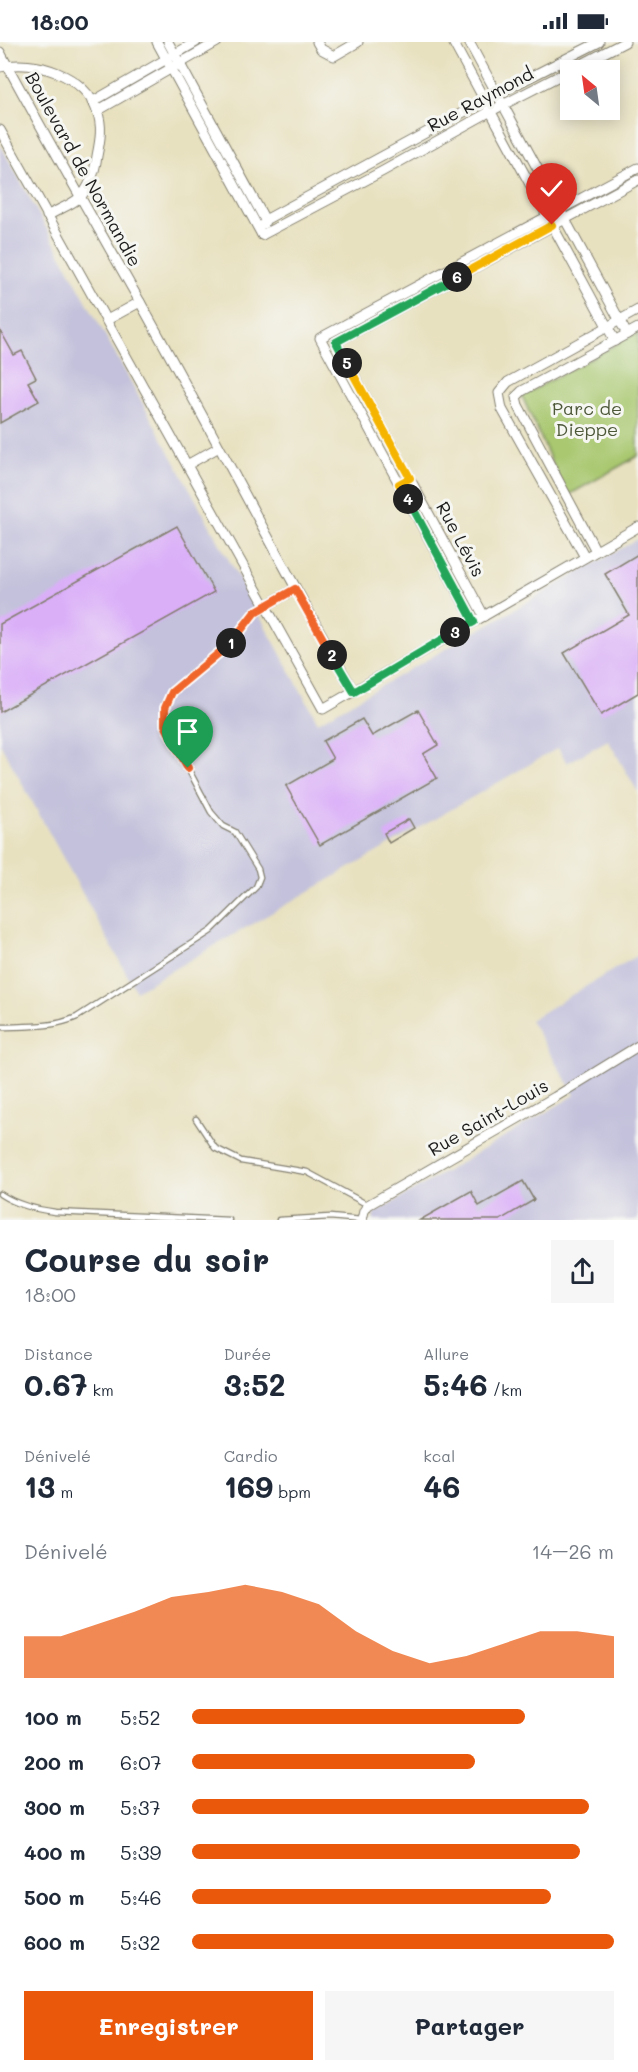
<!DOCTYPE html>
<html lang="fr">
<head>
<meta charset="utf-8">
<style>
  :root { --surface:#fff; --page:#f6f6f7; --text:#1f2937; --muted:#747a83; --accent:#ea580c }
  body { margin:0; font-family:Mali,sans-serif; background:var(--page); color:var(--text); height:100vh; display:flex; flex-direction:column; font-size:22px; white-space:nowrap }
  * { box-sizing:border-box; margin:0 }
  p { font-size:20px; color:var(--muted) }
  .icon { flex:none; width:33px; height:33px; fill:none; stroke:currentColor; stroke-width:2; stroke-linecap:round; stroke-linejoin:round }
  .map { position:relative; height:1178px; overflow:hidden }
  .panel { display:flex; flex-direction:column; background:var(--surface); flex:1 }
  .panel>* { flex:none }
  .needle { width:39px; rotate:331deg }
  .controls { position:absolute; left:560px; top:18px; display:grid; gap:12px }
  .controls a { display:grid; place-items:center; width:60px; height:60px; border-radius:0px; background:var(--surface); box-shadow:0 3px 15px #0003; font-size:30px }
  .pin { position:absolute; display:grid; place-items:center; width:51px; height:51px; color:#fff; margin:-62px -26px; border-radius:50% 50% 50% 0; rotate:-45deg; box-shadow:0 0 6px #0007 }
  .pin .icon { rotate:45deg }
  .km { position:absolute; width:30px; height:30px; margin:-15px; border-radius:50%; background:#222; color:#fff; font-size:16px; line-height:30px; text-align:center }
  .round { display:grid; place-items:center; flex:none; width:63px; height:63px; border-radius:0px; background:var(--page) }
  .headline { display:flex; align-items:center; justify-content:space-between; height:102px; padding:0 24px }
  h1 { font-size:33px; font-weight:700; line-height:45px }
  .stats { display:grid; grid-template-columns:repeat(3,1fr); gap:9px; height:102px; padding:6px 24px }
  .stats div { display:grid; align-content:center }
  .stats b { font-size:30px; font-weight:700 }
  .stats small { font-size:16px; font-weight:400 }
  .stats p { font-size:16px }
  .chart { height:168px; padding:12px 24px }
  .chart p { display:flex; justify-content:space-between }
  .chart svg { width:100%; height:108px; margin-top:6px; fill:var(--accent); opacity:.7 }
  .button { display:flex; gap:12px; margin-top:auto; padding:12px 24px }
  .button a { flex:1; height:69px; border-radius:0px; background:var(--accent); color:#fff; font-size:24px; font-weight:700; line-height:69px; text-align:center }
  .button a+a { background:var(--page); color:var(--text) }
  ul { padding:0 24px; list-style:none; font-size:20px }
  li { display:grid; grid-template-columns:96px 72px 1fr; align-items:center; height:45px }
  li i { height:15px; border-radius:8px; background:var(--accent) }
  .status { display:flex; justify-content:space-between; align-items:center; height:42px; padding:0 30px; background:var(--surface); direction:ltr }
  .status svg { height:16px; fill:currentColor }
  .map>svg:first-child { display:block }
  .industrial { fill:#c3c1db }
  .green { fill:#a9c86f; stroke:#627246; stroke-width:1.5 }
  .building { fill:#daaff8 }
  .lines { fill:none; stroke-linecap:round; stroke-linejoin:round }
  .lane-casing { stroke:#827e6e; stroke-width:7 }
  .street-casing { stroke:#827e6e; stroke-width:11 }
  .lane { stroke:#fff; stroke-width:4.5 }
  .street { stroke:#fff; stroke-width:9 }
  .split-1-casing { stroke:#fff; stroke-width:12 }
  .split-2-casing { stroke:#fff; stroke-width:12 }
  .split-3-casing { stroke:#fff; stroke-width:12 }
  .split-4-casing { stroke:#fff; stroke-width:12 }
  .split-5-casing { stroke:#fff; stroke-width:12 }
  .split-6-casing { stroke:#fff; stroke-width:12 }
  .split-7-casing { stroke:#fff; stroke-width:12 }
  .split-1 { stroke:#f0652b; stroke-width:8 }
  .split-2 { stroke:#f0652b; stroke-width:8 }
  .split-3 { stroke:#22a559; stroke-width:8 }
  .split-4 { stroke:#22a559; stroke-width:8 }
  .split-5 { stroke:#f5b400; stroke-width:8 }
  .split-6 { stroke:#22a559; stroke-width:8 }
  .split-7 { stroke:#f5b400; stroke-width:8 }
  .labels { text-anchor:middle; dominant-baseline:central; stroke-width:6; stroke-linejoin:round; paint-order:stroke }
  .street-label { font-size:18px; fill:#1c1c1c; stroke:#f6f6f2 }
  .park-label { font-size:18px; fill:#4d5839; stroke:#f6f6f2 }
</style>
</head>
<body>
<div class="status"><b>18:00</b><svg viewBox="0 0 49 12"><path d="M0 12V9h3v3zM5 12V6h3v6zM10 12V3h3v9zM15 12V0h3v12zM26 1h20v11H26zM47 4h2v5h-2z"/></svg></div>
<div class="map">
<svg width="638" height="1178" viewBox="0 0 638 1178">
  <rect width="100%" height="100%" fill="#f6f6f2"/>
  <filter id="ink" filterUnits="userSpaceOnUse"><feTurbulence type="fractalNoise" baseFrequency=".0167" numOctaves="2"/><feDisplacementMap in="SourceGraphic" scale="12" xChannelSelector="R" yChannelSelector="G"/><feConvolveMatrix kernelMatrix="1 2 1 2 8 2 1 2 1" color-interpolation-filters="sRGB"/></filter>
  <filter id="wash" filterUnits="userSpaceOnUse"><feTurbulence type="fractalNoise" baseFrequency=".008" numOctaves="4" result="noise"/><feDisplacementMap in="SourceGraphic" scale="24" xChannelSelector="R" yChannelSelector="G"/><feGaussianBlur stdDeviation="1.35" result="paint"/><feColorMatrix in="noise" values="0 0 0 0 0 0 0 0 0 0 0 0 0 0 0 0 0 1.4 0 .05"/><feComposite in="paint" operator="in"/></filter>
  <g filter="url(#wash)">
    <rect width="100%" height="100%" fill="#e8e1c0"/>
    <g class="industrial">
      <polygon points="0,102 318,680 638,497 638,750 608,698 567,721 558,706 136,949 0,701"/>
      <polygon points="638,913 638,1178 373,1178 374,1172 575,1053 530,978"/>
    </g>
    <polygon class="green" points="638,290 638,414 567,454 522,354"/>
    <g id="blocks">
      <g class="building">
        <polygon points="0,288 14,313 22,309 36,336 28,340 39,359 0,381"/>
        <polygon points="177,484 214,550 0,670 0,582"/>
        <polygon points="638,512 638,651 601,673 564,611 629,573 605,532"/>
        <polygon points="418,668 438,703 423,712 437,736 320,803 286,744 333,717 323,699 362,677 372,694"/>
        <polygon points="409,777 414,786 389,801 384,791"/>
        <polygon points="523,1139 534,1158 500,1178 420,1178 471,1149 479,1164"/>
      </g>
    </g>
  </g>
  <g filter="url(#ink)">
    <use href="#blocks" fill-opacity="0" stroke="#827e6e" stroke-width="1.5"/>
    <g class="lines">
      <g class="lane-casing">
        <g id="lane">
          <path d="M0,985c27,-1 52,1 77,-10l134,-86 45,-44 4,-10 -2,-8 -23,-37 -12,-6 -12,-14 -46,-87v-17l7,-16 62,-52 21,-28 10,-6"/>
          <polyline points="196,1077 215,1106 241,1119 307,1130 368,1163"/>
          <path d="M0,1152c17,11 35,15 55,18l174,8"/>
          <polyline points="279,1178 330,1175 362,1178"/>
        </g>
      </g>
      <g class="street-casing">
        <g id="street">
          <polyline points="157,0 262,193"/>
          <polyline points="168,0 265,178 264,182"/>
          <polyline points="317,0 321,7 334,14 358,0"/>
          <polyline points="453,0 615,299"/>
          <polyline points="469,0 627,292"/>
          <path d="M0,10c45,84 93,167 140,250 72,129 140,261 214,390"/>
          <path d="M0,25c35,-8 84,8 97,44 6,15 3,30 0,45 -2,14 -7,32 -18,42 -8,7 -22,12 -32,18"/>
          <polyline points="92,60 196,0"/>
          <polyline points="97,69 217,0"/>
          <polyline points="0,88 323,667 638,485"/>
          <polyline points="265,178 497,52 599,0"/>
          <polyline points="262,193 383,129 491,69 625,0"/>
          <polyline points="107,278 140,260"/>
          <polyline points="187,423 219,405"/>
          <polyline points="596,509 518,363 516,355 522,349 638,286"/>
          <polyline points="585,515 502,367 499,351 508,340 638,268"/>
          <polyline points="265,564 295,547"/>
          <polyline points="484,574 336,300 638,138"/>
          <polyline points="474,580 320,296 638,126"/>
          <polyline points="362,1178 364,1169 368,1163 555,1055 638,1004"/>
        </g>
      </g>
      <use href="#lane" class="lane"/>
      <use href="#street" class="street"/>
    </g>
  </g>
  <g class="lines" filter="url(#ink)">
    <g class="split-1-casing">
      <polyline id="split-1" points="188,726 165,683 165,666 172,650 231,601"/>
    </g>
    <g class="split-2-casing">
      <polyline id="split-2" points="231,601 255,570 295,547 332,613"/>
    </g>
    <g class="split-3-casing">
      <polyline id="split-3" points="332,613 354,650 455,590"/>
    </g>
    <g class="split-4-casing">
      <polyline id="split-4" points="408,457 474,580 455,590"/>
    </g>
    <g class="split-5-casing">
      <polyline id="split-5" points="347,321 410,436 399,442 408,457"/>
    </g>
    <g class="split-6-casing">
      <polyline id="split-6" points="347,321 336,300 457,235"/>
    </g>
    <g class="split-7-casing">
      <polyline id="split-7" points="457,235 552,183"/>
    </g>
    <use href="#split-1" class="split-1"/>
    <use href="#split-2" class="split-2"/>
    <use href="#split-3" class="split-3"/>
    <use href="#split-4" class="split-4"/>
    <use href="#split-5" class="split-5"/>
    <use href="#split-6" class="split-6"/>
    <use href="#split-7" class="split-7"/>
  </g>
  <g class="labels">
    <g class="street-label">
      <text transform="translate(480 57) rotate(-28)">Rue Raymond</text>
      <text transform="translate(84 127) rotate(61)">Boulevard de Normandie</text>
      <text transform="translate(461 497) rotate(62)">Rue Lévis</text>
      <text transform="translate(488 1075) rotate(-30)">Rue Saint-Louis</text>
    </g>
    <g class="park-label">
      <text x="587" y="366">Parc de<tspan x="587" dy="21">Dieppe</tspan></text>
    </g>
  </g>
</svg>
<div class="controls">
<a><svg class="needle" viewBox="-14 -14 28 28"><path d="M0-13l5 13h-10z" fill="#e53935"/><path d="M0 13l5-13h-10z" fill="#747a83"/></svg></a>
</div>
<div class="pin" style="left:188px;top:726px;background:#1e9e55"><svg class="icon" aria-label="arrive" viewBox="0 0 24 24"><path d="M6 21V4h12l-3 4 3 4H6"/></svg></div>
<div class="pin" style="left:552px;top:183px;background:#d93025"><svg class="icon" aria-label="check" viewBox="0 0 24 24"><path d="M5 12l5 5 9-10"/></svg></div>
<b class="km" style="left:231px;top:601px">1</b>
<b class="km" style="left:332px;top:613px">2</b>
<b class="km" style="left:455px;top:590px">3</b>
<b class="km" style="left:408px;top:457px">4</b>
<b class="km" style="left:347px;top:321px">5</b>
<b class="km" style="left:457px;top:235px">6</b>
</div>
<section class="panel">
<div class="headline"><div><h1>Course du soir</h1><p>18:00</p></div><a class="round"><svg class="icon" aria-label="share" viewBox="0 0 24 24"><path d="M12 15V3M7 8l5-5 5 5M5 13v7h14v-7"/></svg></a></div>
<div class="stats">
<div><p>Distance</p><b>0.67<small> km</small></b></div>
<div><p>Durée</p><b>3:52</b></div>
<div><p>Allure</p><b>5:46<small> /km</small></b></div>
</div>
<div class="stats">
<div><p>Dénivelé</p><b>13<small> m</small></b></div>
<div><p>Cardio</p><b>169<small> bpm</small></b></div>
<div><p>kcal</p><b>46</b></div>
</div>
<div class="chart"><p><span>Dénivelé</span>14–26 m</p>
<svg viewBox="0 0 160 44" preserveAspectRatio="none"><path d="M0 44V27L10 27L20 22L30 17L40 11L50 9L60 6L70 9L80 14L90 25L100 33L110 38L120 35L130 30L140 25L150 25L160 27V44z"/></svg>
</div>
<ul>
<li><b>100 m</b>5:52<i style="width:79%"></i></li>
<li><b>200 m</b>6:07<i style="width:67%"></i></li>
<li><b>300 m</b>5:37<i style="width:94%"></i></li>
<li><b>400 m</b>5:39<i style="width:92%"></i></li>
<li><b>500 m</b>5:46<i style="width:85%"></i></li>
<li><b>600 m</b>5:32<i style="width:100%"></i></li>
</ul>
<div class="button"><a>Enregistrer</a><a>Partager</a></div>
</section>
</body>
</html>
